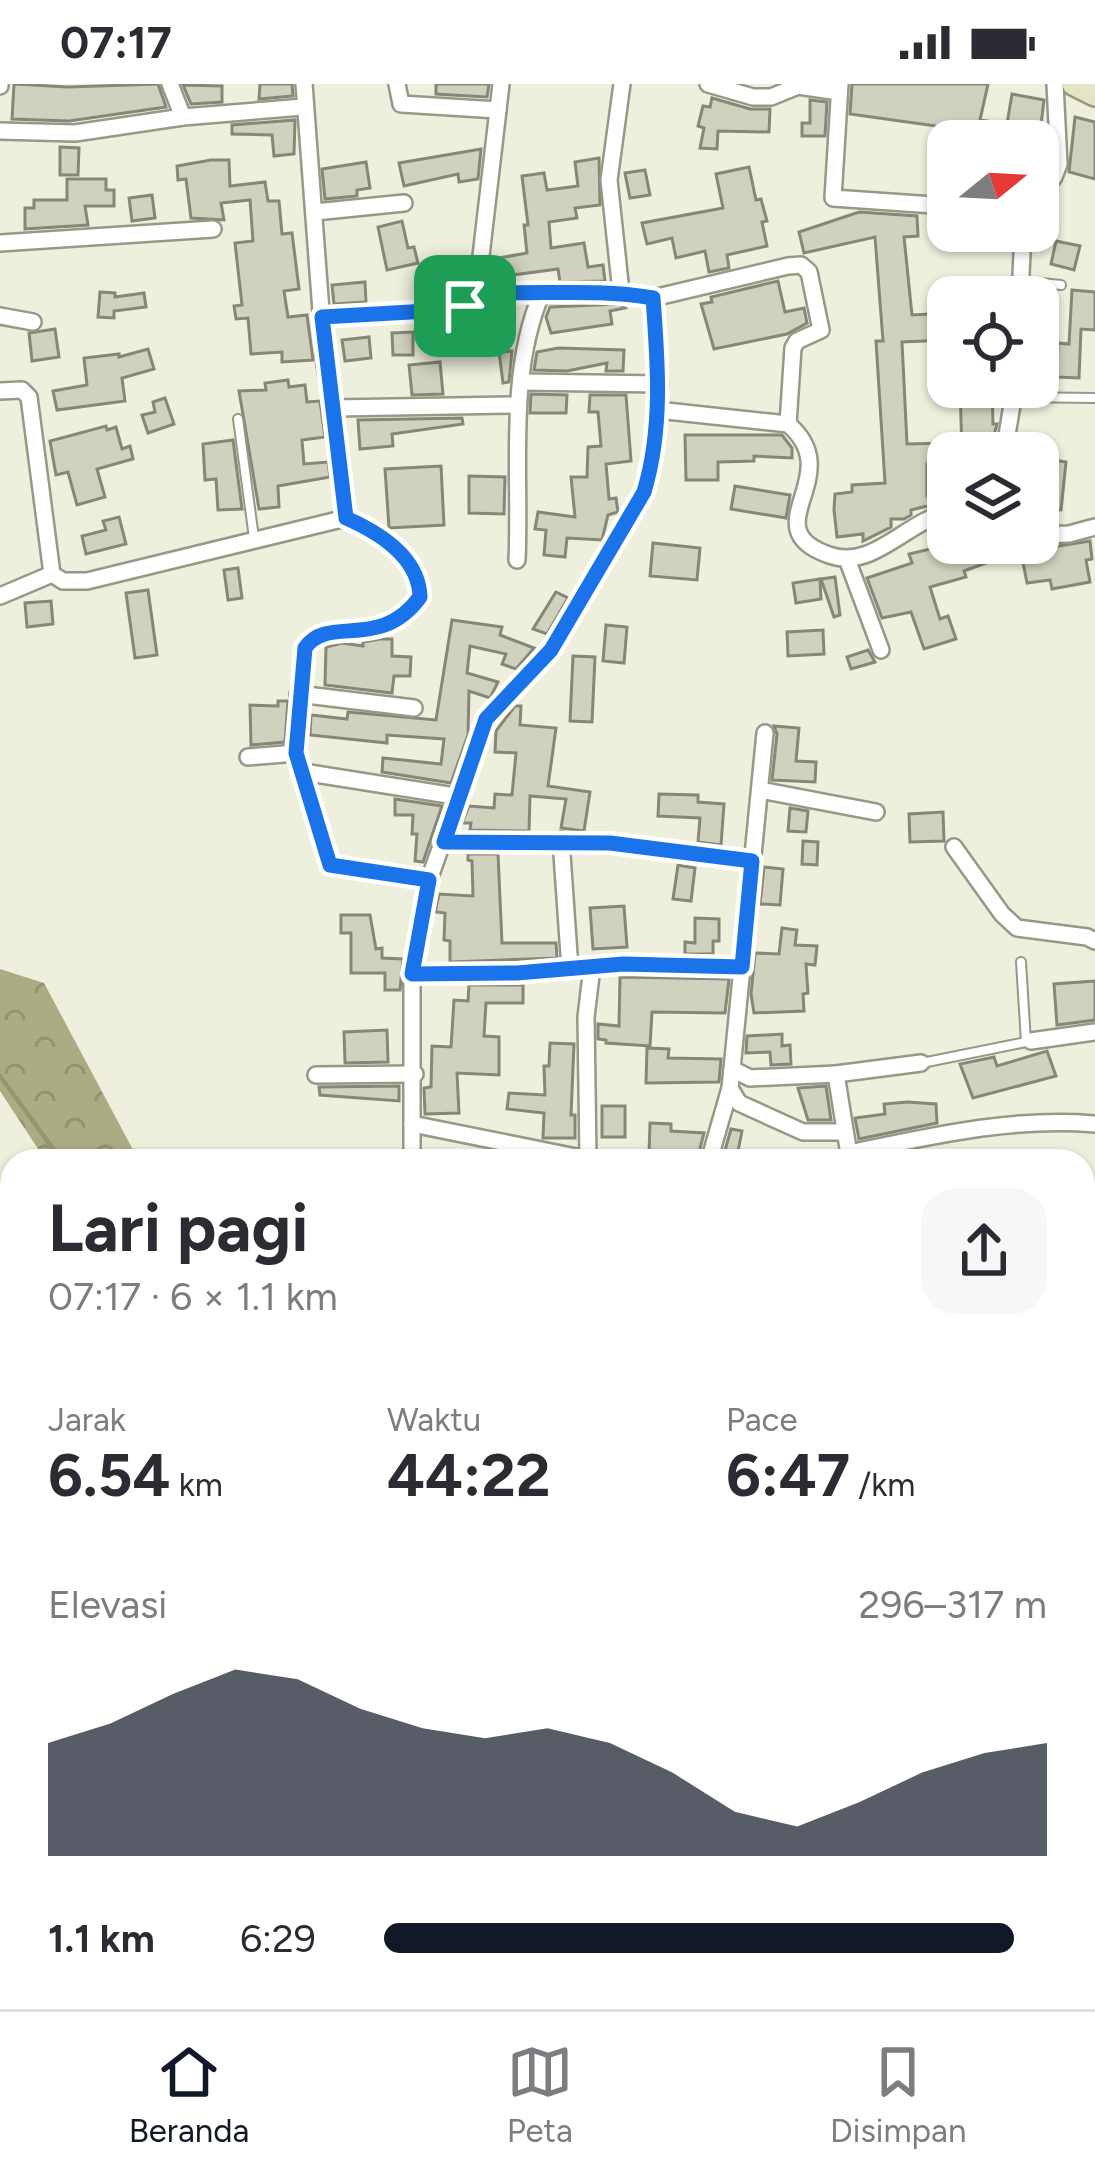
<!DOCTYPE html>
<html lang="id">
<head>
<meta charset="utf-8">
<style>
  :root { --surface:#fff; --page:#f7f7f7; --text:#2b2b33; --muted:#7c7c81; --line:#e1e1e2; --accent:#111827 }
  body { margin:0; font-family:Figtree,sans-serif; background:var(--page); color:var(--text); height:100vh; display:flex; flex-direction:column; font-size:45px; white-space:nowrap }
  * { box-sizing:border-box; margin:0 }
  p { font-size:39px; color:var(--muted) }
  .icon { flex:none; width:66px; height:66px; fill:none; stroke:currentColor; stroke-width:2; stroke-linecap:round; stroke-linejoin:round }
  .map { position:relative; flex:1; overflow:hidden }
  .side { position:absolute; left:0px; top:1065px; width:1095px; height:861px; display:flex; flex-direction:column; background:var(--surface); border-radius:36px 36px 0 0; box-shadow:0 3px 9px #0004 }
  .side>* { flex:none }
  .needle { width:78px; rotate:72deg }
  .fabs { position:absolute; left:927px; top:36px; display:grid; gap:24px }
  .fabs a { display:grid; place-items:center; width:132px; height:132px; border-radius:24px; background:var(--surface); box-shadow:0 3px 9px #0004; font-size:60px }
  .pin { position:absolute; display:grid; place-items:center; width:102px; height:102px; color:#fff; margin:-51px; border-radius:24px; box-shadow:0 6px 18px #0006 }
  .round { display:grid; place-items:center; flex:none; width:126px; height:126px; border-radius:36px; background:var(--page) }
  .headline { display:flex; align-items:center; justify-content:space-between; height:204px; padding:0 48px }
  h1 { font-size:66px; font-weight:700; line-height:90px }
  .figures { display:grid; grid-template-columns:repeat(3,1fr); gap:18px; height:204px; padding:12px 48px }
  .figures div { display:grid; align-content:center }
  .figures b { font-size:60px; font-weight:700 }
  .figures small { font-size:33px; font-weight:400 }
  .figures p { font-size:33px }
  .chart { height:336px; padding:24px 48px }
  .chart p { display:flex; justify-content:space-between }
  .chart svg { width:100%; height:216px; margin-top:12px; fill:var(--accent); opacity:.7 }
  ul { padding:0 48px; list-style:none; font-size:39px }
  li { display:grid; grid-template-columns:192px 144px 1fr; align-items:center; height:90px }
  li i { height:30px; border-radius:15px; background:var(--accent) }
  .status { display:flex; justify-content:space-between; align-items:center; height:84px; padding:0 60px; background:var(--surface); direction:ltr }
  .status svg { height:33px; fill:currentColor }
  .tabs { display:flex; justify-content:space-around; align-items:center; height:168px; border-top:3px solid var(--line); background:var(--surface); font-size:33px; color:var(--muted) }
  .tabs a { display:grid; justify-items:center; gap:6px }
  .tabs .active { color:var(--accent) }
  .map>svg:first-child { display:block }
  .forest { fill:url(#forest-crowns) }
  .lines { fill:none; stroke-linecap:round; stroke-linejoin:round }
  .stream { stroke:#96956e; stroke-width:4.5 }
  .building { fill:#d1d1bf; stroke:#878777; stroke-width:3 }
  .lane-casing { stroke:#989887; stroke-width:12 }
  .street-casing { stroke:#989887; stroke-width:20 }
  .secondary-casing { stroke:#989887; stroke-width:26 }
  .lane { stroke:#fff; stroke-width:8 }
  .street { stroke:#fff; stroke-width:15 }
  .secondary { stroke:#e5e4c7; stroke-width:21 }
  .route-casing { stroke:#fff; stroke-width:24 }
  .route { stroke:#1a73e8; stroke-width:15 }
</style>
</head>
<body>
<div class="status"><b>07:17</b><svg viewBox="0 0 49 12"><path d="M0 12V9h3v3zM5 12V6h3v6zM10 12V3h3v9zM15 12V0h3v12zM26 1h20v11H26zM47 4h2v5h-2z"/></svg></div>
<div class="map">
<svg width="1095" height="1925" viewBox="0 0 1095 1925">
  <defs>
    <pattern id="forest-crowns" width="20" height="18" patternUnits="userSpaceOnUse" patternTransform="scale(3)"><rect width="20" height="18" fill="#acac84"/><path d="M2 6a3 3 0 1 1 6 0M12 15a3 3 0 1 1 6 0" fill="none" stroke="#939371"/></pattern>
  </defs>
  <rect width="100%" height="100%" fill="#efefdd"/>
  <g class="forest">
    <polygon points="0,885 44,899 139,1077 46,1077 0,1007"/>
    <polygon points="734,1914 982,1914 991,1925 690,1925 689,1916"/>
  </g>
  <g class="lines">
    <g class="stream">
      <polyline points="0,992 62,1077"/>
      <polyline points="0,1600 12,1599"/>
      <polyline points="844,1914 845,1925"/>
      <polyline points="0,1925 13,1914"/>
    </g>
  </g>
  <g class="building">
    <polygon points="14,0 68,3 158,0 166,23 69,37 12,35"/>
    <polygon points="260,0 292,0 293,12 259,15"/>
    <polygon points="436,0 489,0 487,13 436,10"/>
    <polygon points="852,0 988,0 980,36 1007,40 1012,10 1044,16 1039,57 1008,57 971,50 970,57 940,57 943,43 850,30"/>
    <polygon points="183,1 222,2 222,18 191,20"/>
    <polygon points="712,14 750,25 770,25 769,48 718,47 717,65 700,64 704,44 698,42 703,22 710,23"/>
    <polygon points="810,16 827,18 825,52 802,52 802,39 810,39"/>
    <polygon points="1075,33 1095,38 1095,95 1069,88"/>
    <polygon points="295,36 294,70 274,72 272,51 232,50 232,41"/>
    <polygon points="60,63 79,64 78,91 60,91"/>
    <polygon points="481,65 478,95 459,98 458,90 404,102 399,79"/>
    <polygon points="599,74 600,121 575,124 577,134 549,138 551,164 584,159 588,183 603,181 605,197 560,198 558,185 490,194 493,175 527,169 524,141 528,141 522,92 544,89 547,106 578,102 575,78"/>
    <polygon points="211,76 229,76 230,102 265,98 268,117 279,117 282,150 292,149 299,205 284,207 288,233 307,231 313,276 282,278 282,268 251,270 248,234 236,235 234,222 242,221 235,159 253,157 250,116 221,119 224,136 191,134 186,95 178,96 177,82"/>
    <polygon points="366,78 370,104 357,106 357,112 325,115 322,85"/>
    <polygon points="749,83 756,116 761,115 767,137 762,138 767,162 727,171 729,184 709,188 705,167 676,174 672,154 647,160 642,139 723,124 716,90"/>
    <polygon points="645,86 650,111 630,114 625,89"/>
    <polygon points="67,95 106,95 106,106 114,106 114,122 85,122 88,141 25,145 25,124 34,124 34,116 67,116"/>
    <polygon points="152,111 155,134 132,137 129,114"/>
    <polygon points="859,128 917,132 918,152 904,153 912,231 948,229 948,256 902,258 907,360 948,359 948,379 927,380 927,412 948,412 948,417 911,426 911,431 904,435 891,435 891,443 863,457 863,450 837,453 834,426 835,410 852,408 852,401 885,399 876,257 883,257 875,153 804,169 799,148"/>
    <polygon points="402,137 408,164 414,163 418,179 387,186 378,143"/>
    <polygon points="1056,157 1080,162 1074,186 1051,180"/>
    <polygon points="449,188 467,190 465,206 429,209 428,189"/>
    <polygon points="778,197 785,228 804,224 807,239 787,250 714,265 701,220 712,218 711,213"/>
    <polygon points="365,198 366,218 334,220 332,201"/>
    <polygon points="1072,206 1095,208 1095,246 1081,245 1079,294 1057,293 1058,259 1069,260"/>
    <polygon points="100,208 115,209 115,213 144,209 146,223 114,227 114,234 98,233"/>
    <polygon points="620,220 625,224 610,227 612,240 551,249 546,233 550,223"/>
    <polygon points="492,242 494,264 464,266 462,245"/>
    <polygon points="55,245 59,273 32,277 29,249"/>
    <polygon points="413,248 413,271 393,271 392,249"/>
    <polygon points="369,253 371,274 345,277 342,256"/>
    <polygon points="558,264 624,266 623,287 606,287 607,279 567,287 534,286 537,268"/>
    <polygon points="148,265 154,285 122,294 125,317 57,326 53,307 87,301 84,274 119,270 119,273"/>
    <polygon points="512,267 509,298 503,299 499,268"/>
    <polygon points="440,278 443,310 412,311 409,281"/>
    <polygon points="288,296 289,303 305,301 307,318 320,317 325,353 302,356 304,380 328,378 330,393 278,402 279,423 259,425 239,307 266,306 265,299"/>
    <polygon points="960,303 992,303 993,340 997,340 989,369 962,369"/>
    <polygon points="531,310 567,311 566,329 530,329"/>
    <polygon points="590,311 626,311 631,377 606,380 609,415 616,414 618,428 608,431 602,456 567,454 565,473 544,471 546,446 535,445 538,428 575,433 571,393 587,393 588,363 601,362 598,328 589,328"/>
    <polygon points="165,314 174,340 148,349 142,331 155,328 153,318"/>
    <polygon points="462,334 463,340 392,350 393,362 360,365 358,336"/>
    <polygon points="106,342 107,346 116,343 122,365 130,362 133,375 97,385 105,413 77,421 68,388 56,391 50,357"/>
    <polygon points="685,351 782,351 792,364 792,374 754,372 754,377 718,378 718,396 686,396"/>
    <polygon points="233,356 242,425 218,426 216,395 205,396 203,360"/>
    <polygon points="1041,374 1066,378 1061,426 1038,424"/>
    <polygon points="441,382 444,441 389,444 385,385"/>
    <polygon points="469,392 505,393 504,430 469,429"/>
    <polygon points="735,402 790,411 786,434 731,425"/>
    <polygon points="119,433 126,460 86,470 82,452 106,446 103,437"/>
    <polygon points="1090,457 1092,475 1086,476 1090,498 1052,505 1050,496 1027,499 1021,468"/>
    <polygon points="653,459 700,464 697,496 650,492"/>
    <polygon points="955,459 988,459 994,476 964,487 966,493 930,503 940,535 948,532 956,555 924,565 911,528 882,534 867,494 912,479 909,470"/>
    <polygon points="238,484 242,514 228,516 224,486"/>
    <polygon points="835,493 840,531 834,533 821,495"/>
    <polygon points="820,495 821,515 796,519 793,499"/>
    <polygon points="148,506 157,571 135,574 126,509"/>
    <polygon points="556,508 568,514 547,550 533,545"/>
    <polygon points="51,517 53,540 27,543 25,519"/>
    <polygon points="452,536 502,543 500,551 534,564 516,585 502,580 506,570 470,562 467,589 498,598 490,614 469,607 468,651 451,699 382,688 383,674 441,680 444,655 387,651 387,659 310,651 311,631 347,635 348,628 436,636"/>
    <polygon points="606,541 627,543 624,579 603,577"/>
    <polygon points="823,546 824,570 788,572 787,548"/>
    <polygon points="380,555 392,555 392,572 411,573 410,592 394,592 392,609 325,601 326,563 342,559 363,562 363,558"/>
    <polygon points="868,566 875,578 851,585 847,573"/>
    <polygon points="573,572 595,573 592,638 570,637"/>
    <polygon points="278,617 288,617 285,658 251,661 250,621 278,622"/>
    <polygon points="515,622 521,622 520,641 556,644 548,702 590,708 584,747 561,744 566,715 530,712 529,747 470,746 471,739 462,739 469,722 494,724 495,710 512,711 516,669 495,668 496,647"/>
    <polygon points="774,642 799,644 796,677 816,678 815,698 772,696 777,650"/>
    <polygon points="659,710 698,711 698,718 724,720 721,761 698,758 700,734 658,732"/>
    <polygon points="395,715 442,722 423,778 415,777 417,750 412,750 413,731 395,731"/>
    <polygon points="790,724 808,727 806,748 788,747"/>
    <polygon points="943,728 944,757 910,758 909,730"/>
    <polygon points="803,757 818,758 817,781 802,780"/>
    <polygon points="468,770 498,770 502,859 556,859 557,874 450,878 450,857 444,856 445,829 436,828 436,824 439,810 473,812 472,777 468,776"/>
    <polygon points="678,781 695,784 691,817 673,815"/>
    <polygon points="764,783 783,785 780,821 760,820"/>
    <polygon points="624,822 627,863 593,865 590,824"/>
    <polygon points="341,831 370,831 376,865 382,864 382,874 403,875 400,906 385,906 385,889 351,889 351,849 341,849"/>
    <polygon points="695,834 719,835 719,857 713,857 713,870 685,870 685,858 695,859"/>
    <polygon points="782,844 797,846 795,861 817,862 815,881 806,880 808,909 803,910 804,927 754,929 751,910 755,869 779,870"/>
    <polygon points="620,893 729,895 725,929 652,928 650,962 606,959 606,956 598,955 598,940 619,942"/>
    <polygon points="1095,897 1095,936 1057,941 1054,900"/>
    <polygon points="469,901 523,901 523,919 486,919 484,952 499,953 499,991 457,989 459,1029 425,1030 424,1004 431,1003 432,962 451,963 454,916 468,917"/>
    <polygon points="387,946 388,978 345,979 344,948"/>
    <polygon points="782,950 782,962 790,961 791,980 771,981 770,968 746,969 747,952"/>
    <polygon points="550,959 574,960 571,1031 575,1031 575,1054 543,1054 544,1029 507,1025 509,1009 545,1011 544,982 549,982"/>
    <polygon points="647,964 669,965 668,974 721,975 719,998 646,999"/>
    <polygon points="1047,967 1056,992 973,1014 960,980 994,973 997,982"/>
    <polygon points="399,1002 399,1017 320,1011 319,1003"/>
    <polygon points="826,1002 831,1036 808,1036 798,1004"/>
    <polygon points="907,1018 936,1020 937,1039 859,1055 855,1034 885,1030 884,1020"/>
    <rect x="602" y="1022" width="23" height="31"/>
    <polygon points="650,1039 671,1040 671,1047 704,1049 697,1076 649,1071"/>
    <polygon points="731,1045 742,1047 736,1077 722,1077"/>
    <rect x="1083" y="1644" width="12" height="51"/>
    <polygon points="1083,1729 1095,1730 1095,1827 1085,1827"/>
  </g>
  <g class="lines">
    <g class="lane-casing">
      <g id="lane">
        <polyline points="1022,197 1061,201"/>
        <polyline points="1013,313 1095,314"/>
        <polyline points="238,335 254,454"/>
        <polyline points="1021,878 1026,958"/>
        <polyline points="922,979 1031,957"/>
      </g>
    </g>
    <g class="street-casing">
      <g id="street">
        <polyline points="170,0 183,33 303,23"/>
        <polyline points="304,0 325,281 337,343 346,434"/>
        <polyline points="397,0 401,20 498,26"/>
        <polyline points="708,0 753,13 771,13 798,2 839,8"/>
        <polyline points="840,0 833,114 948,122"/>
        <polyline points="0,2 0,0"/>
        <polyline points="0,47 75,49 183,33"/>
        <polyline points="1038,113 1054,93 1059,80 1055,0"/>
        <polyline points="315,128 404,119"/>
        <polyline points="0,159 213,145"/>
        <polyline points="478,208 541,211"/>
        <polyline points="1020,213 1023,147"/>
        <polyline points="653,214 788,182 801,181 809,188 821,246 797,257 793,264 788,340"/>
        <polyline points="0,232 33,238"/>
        <polyline points="322,233 446,226 476,215 501,0"/>
        <polyline points="522,298 660,300"/>
        <path d="M0,307l22,-1 7,7 23,177 11,7h24l259,-63c33,15 73,39 74,79 -39,56 -91,16 -115,51l-9,105 34,112 99,15"/>
        <polyline points="334,324 517,321"/>
        <path d="M657,326l131,14c61,52 -37,104 41,131 44,16 78,-35 119,-42"/>
        <polyline points="1004,369 1015,303"/>
        <polyline points="1038,451 1069,450 1095,443"/>
        <polyline points="847,475 881,566"/>
        <path d="M517,476c4,-85 -10,-185 24,-265l80,-3"/>
        <polyline points="0,512 52,490"/>
        <polyline points="298,610 414,624"/>
        <polyline points="765,649 732,985 750,994 836,990 850,1077"/>
        <polyline points="248,673 296,669"/>
        <polyline points="303,688 461,713"/>
        <polyline points="760,706 876,728"/>
        <polyline points="561,756 570,885"/>
        <polyline points="444,758 610,759 752,777"/>
        <polyline points="954,763 1002,830 1017,844 1087,853 1095,857"/>
        <polyline points="412,890 517,889 623,880 741,883"/>
        <polyline points="1031,957 1095,948"/>
        <polyline points="732,985 730,1004 739,1019 803,1048 845,1048"/>
        <polyline points="836,990 921,979"/>
        <polyline points="316,991 415,990"/>
        <polyline points="412,1040 596,1077"/>
        <path d="M849,1069c82,-17 162,-36 246,-29"/>
        <polyline points="588,1076 586,933 592,883"/>
        <path d="M412,1077v-187l17,-94 57,-161 65,-69 93,-158c19,-64 14,-128 9,-194l-32,-6 -12,-112 13,-96"/>
        <polyline points="709,1077 730,1004"/>
        <polyline points="1083,1124 1095,1124"/>
        <polyline points="1083,1233 1095,1234"/>
        <polyline points="1083,1472 1095,1472"/>
        <polyline points="1083,1707 1095,1708"/>
        <polyline points="1083,1876 1095,1877"/>
        <polyline points="416,1914 418,1925"/>
        <polyline points="18,1925 32,1914"/>
        <polyline points="260,1925 261,1914"/>
        <polyline points="612,1925 613,1914"/>
        <polyline points="1000,1925 1000,1914"/>
      </g>
    </g>
    <g class="secondary-casing">
      <polyline id="secondary" points="1073,0 1095,11"/>
    </g>
    <use href="#lane" class="lane"/>
    <use href="#street" class="street"/>
    <use href="#secondary" class="secondary"/>
  </g>
  <g class="lines">
    <g class="route-casing">
      <path id="route" d="M478,208c58,3 118,-4 175,6 5,66 10,131 -9,194l-93,158 -65,69 -42,123 166,1 142,18 -10,106 -119,-3 -106,9 -105,1 17,-94 -99,-15 -34,-112 9,-105c23,-34 75,4 115,-51 -1,-40 -40,-64 -74,-79l-24,-201 124,-7 19,-4z"/>
    </g>
    <use href="#route" class="route"/>
  </g>
</svg>
<div class="fabs">
<a><svg class="needle" viewBox="-14 -14 28 28"><path d="M0-13l5 13h-10z" fill="#e53935"/><path d="M0 13l5-13h-10z" fill="#7c7c81"/></svg></a>
<a><svg class="icon" aria-label="locate" viewBox="0 0 24 24"><circle cx="12" cy="12" r="6"/><path d="M12 2v4M12 18v4M2 12h4M18 12h4"/></svg></a>
<a><svg class="icon" aria-label="layers" viewBox="0 0 24 24"><path d="M12 4l9 5-9 5-9-5zM3 14l9 5 9-5"/></svg></a>
</div>
<div class="pin" style="left:465px;top:222px;background:#1e9e55"><svg class="icon" aria-label="arrive" viewBox="0 0 24 24"><path d="M6 21V4h12l-3 4 3 4H6"/></svg></div>
<section class="side">
<div class="headline"><div><h1>Lari pagi</h1><p>07:17 · 6 × 1.1 km</p></div><a class="round"><svg class="icon" aria-label="share" viewBox="0 0 24 24"><path d="M12 15V3M7 8l5-5 5 5M5 13v7h14v-7"/></svg></a></div>
<div class="figures">
<div><p>Jarak</p><b>6.54<small> km</small></b></div>
<div><p>Waktu</p><b>44:22</b></div>
<div><p>Pace</p><b>6:47<small> /km</small></b></div>
</div>
<div class="chart"><p><span>Elevasi</span>296–317 m</p>
<svg viewBox="0 0 160 44" preserveAspectRatio="none"><path d="M0 44V21L10 17L20 11L30 6L40 8L50 14L60 18L70 20L80 18L90 21L100 27L110 35L120 38L130 33L140 27L150 23L160 21V44z"/></svg>
</div>
<ul>
<li><b>1.1 km</b>6:29<i style="width:95%"></i></li>
</ul>
</section>
</div>
<nav class="tabs">
<a class="active"><svg class="icon" aria-label="home" viewBox="0 0 24 24"><path d="M3 11l9-7 9 7M6 9v11h12V9"/></svg>Beranda</a>
<a><svg class="icon" aria-label="map" viewBox="0 0 24 24"><path d="M3 6l6-2 6 2 6-2v14l-6 2-6-2-6 2zM9 4v14M15 6v14"/></svg>Peta</a>
<a><svg class="icon" aria-label="saved" viewBox="0 0 24 24"><path d="M7 4h10v16l-5-4-5 4z"/></svg>Disimpan</a>
</nav>
</body>
</html>
